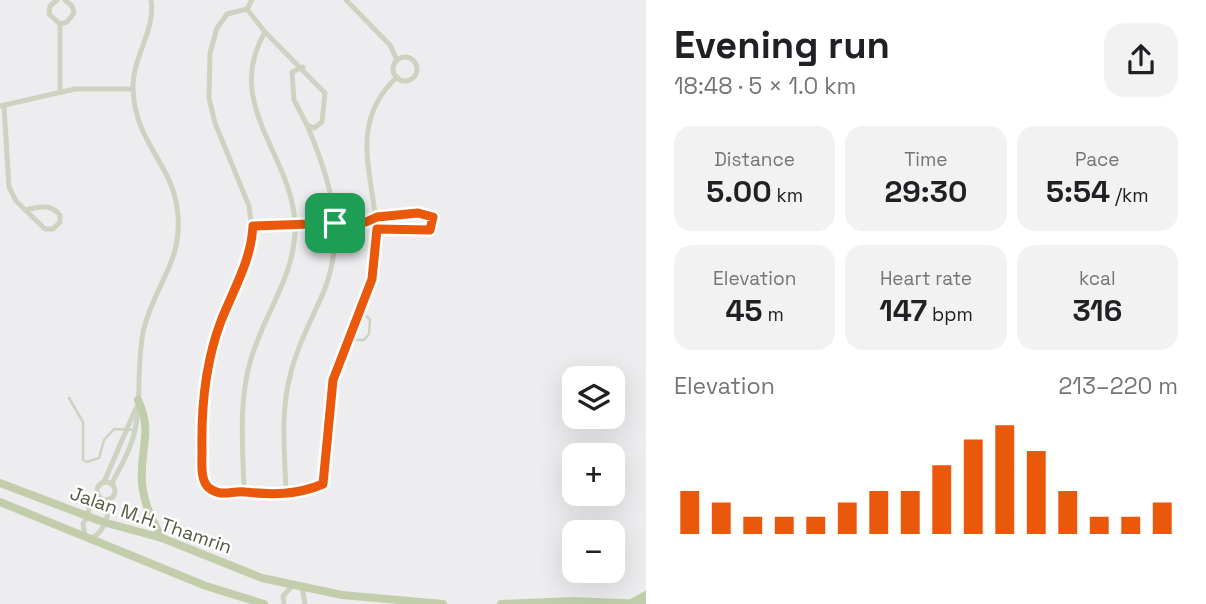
<!DOCTYPE html>
<html lang="en">
<head>
<meta charset="utf-8">
<style>
  :root { --surface:#fff; --page:#f2f2f2; --text:#202124; --muted:#757577; --accent:#ea580c }
  body { margin:0; font-family:"Space Grotesk",sans-serif; background:var(--page); color:var(--text); height:100vh; display:flex; flex-direction:column; font-size:26px; white-space:nowrap }
  * { box-sizing:border-box; margin:0 }
  p { font-size:23px; color:var(--muted) }
  .icon { flex:none; width:38px; height:38px; fill:none; stroke:currentColor; stroke-width:2; stroke-linecap:round; stroke-linejoin:round }
  .map { position:relative; flex:1; overflow:hidden }
  .drawer { display:flex; flex-direction:column; background:var(--surface); width:560px }
  .drawer>* { flex:none }
  .controls { position:absolute; left:562px; top:366px; display:grid; gap:14px }
  .controls a { display:grid; place-items:center; width:63px; height:63px; border-radius:14px; background:var(--surface); box-shadow:0 7px 28px #0002; font-size:35px }
  .pin { position:absolute; display:grid; place-items:center; width:60px; height:60px; color:#fff; margin:-30px; border-radius:14px; box-shadow:0 4px 10px #0006 }
  .round { display:grid; place-items:center; flex:none; width:74px; height:74px; border-radius:21px; background:var(--page) }
  .headline { display:flex; align-items:center; justify-content:space-between; height:119px; padding:0 28px }
  h1 { font-size:38px; font-weight:700; line-height:52px }
  .stats { display:grid; grid-template-columns:repeat(3,1fr); gap:10px; height:119px; padding:7px 28px }
  .stats div { display:grid; align-content:center; border-radius:18px; background:var(--page); text-align:center }
  .stats b { font-size:30px; font-weight:700 }
  .stats small { font-size:19px; font-weight:400 }
  .stats p { font-size:19px }
  .chart { height:196px; padding:14px 28px }
  .chart p { display:flex; justify-content:space-between }
  .chart svg { width:100%; height:126px; margin-top:7px; stroke:var(--accent); stroke-width:6 }
  main { display:flex; flex:1; min-height:0 }
  .map>svg:first-child { display:block }
  .lines { fill:none; stroke-linecap:round; stroke-linejoin:round }
  .lane { stroke:#cdd3c0; stroke-width:2.5 }
  .street { stroke:#cdd3c0; stroke-width:5 }
  .primary { stroke:#c1cdab; stroke-width:8 }
  .route-casing { stroke:#fff; stroke-width:14 }
  .route { stroke:#ea580c; stroke-width:9 }
  .labels { text-anchor:middle; dominant-baseline:central; stroke-width:5; stroke-linejoin:round; paint-order:stroke }
  .street-label { font-size:19px; fill:#545b45; stroke:#fff }
</style>
</head>
<body>
<main>
<div class="map">
<svg width="646" height="604" viewBox="0 0 646 604">
  <rect width="100%" height="100%" fill="#ededf0"/>
  <g class="lines">
    <g class="lane">
      <polyline points="348,340 364,340 369,334 370,319 360,312"/>
      <polyline points="69,398 83,422 83,460 87,462 99,458 104,440 114,429 135,430"/>
    </g>
    <g class="street">
      <polyline points="57,0 50,6 49,14 60,24"/>
      <path d="M252,0l-5,9 -20,5 -10,14 -7,25 -1,45 6,25 34,83 4,32 -10,36 -21,45 -16,50 -3,109 4,8 10,6 69,2 37,-10c11,-30 2,-73 10,-106 10,-39 36,-73 42,-115 11,-70 -37,-131 22,-186"/>
      <polyline points="346,0 390,45 397,60"/>
      <polyline points="247,9 265,32 325,93 322,122 314,128 307,125 294,100 292,72 303,67"/>
      <polyline points="60,24 60,91"/>
      <polyline points="60,24 67,22 74,13 72,6 65,0"/>
      <circle cx="405" cy="69" r="12"/>
      <polyline points="0,106 75,89 133,89"/>
      <path d="M4,106l5,81 7,14 29,28h8l7,-7v-7c-9,-11 -19,-8 -31,-6"/>
      <polygon points="426,214 433,219 432,229 427,231 377,229 366,222 377,217"/>
      <polyline points="253,226 366,222"/>
      <circle cx="106" cy="491" r="9"/>
      <polyline points="104,482 136,408"/>
      <path d="M112,483c9,-17 19,-34 23,-53 7,-33 1,-69 9,-102 12,-46 41,-69 33,-121 -6,-44 -43,-66 -44,-119 -1,-30 23,-58 18,-88"/>
      <path d="M244,491c-1,-44 -6,-89 7,-132 13,-46 46,-85 44,-136 -4,-70 -72,-119 -30,-191"/>
      <path d="M286,494c-1,-39 -6,-80 4,-118 7,-30 22,-57 34,-85 23,-58 6,-112 -17,-166"/>
      <polyline points="85,536 83,523 88,517 89,505 99,496"/>
      <path d="M92,538c12,-6 19,-25 16,-39"/>
      <polyline points="302,587 305,604"/>
      <polyline points="284,604 283,596 293,585"/>
    </g>
    <g class="primary">
      <path d="M138,400c13,29 5,40 4,70 -2,25 8,47 20,68"/>
      <polyline points="0,483 103,522 162,538 262,578 342,595 443,604"/>
      <polyline points="0,502 206,586 264,604"/>
      <polyline points="633,602 646,595"/>
      <polyline points="501,604 573,601 644,604"/>
    </g>
  </g>
  <g class="lines">
    <g class="route-casing">
      <path id="route" d="M418,213l15,4 -3,13 -53,-1 -5,50 -39,101 -10,104c-26,11 -51,11 -78,8 -13,-2 -23,6 -36,-4 -9,-7 -7,-25 -7,-36 -1,-45 3,-89 19,-131 13,-33 30,-60 32,-95l113,-4 11,-5z"/>
    </g>
    <use href="#route" class="route"/>
  </g>
  <g class="labels">
    <g class="street-label">
      <text transform="translate(151 520) rotate(19)">Jalan M.H. Thamrin</text>
    </g>
  </g>
</svg>
<div class="controls">
<a><svg class="icon" aria-label="layers" viewBox="0 0 24 24"><path d="M12 4l9 5-9 5-9-5zM3 14l9 5 9-5"/></svg></a>
<a>+</a>
<a>−</a>
</div>
<div class="pin" style="left:335px;top:223px;background:#1e9e55"><svg class="icon" aria-label="arrive" viewBox="0 0 24 24"><path d="M6 21V4h12l-3 4 3 4H6"/></svg></div>
</div>
<section class="drawer">
<div class="headline"><div><h1>Evening run</h1><p>18:48 · 5 × 1.0 km</p></div><a class="round"><svg class="icon" aria-label="share" viewBox="0 0 24 24"><path d="M12 15V3M7 8l5-5 5 5M5 13v7h14v-7"/></svg></a></div>
<div class="stats">
<div><p>Distance</p><b>5.00<small> km</small></b></div>
<div><p>Time</p><b>29:30</b></div>
<div><p>Pace</p><b>5:54<small> /km</small></b></div>
</div>
<div class="stats">
<div><p>Elevation</p><b>45<small> m</small></b></div>
<div><p>Heart rate</p><b>147<small> bpm</small></b></div>
<div><p>kcal</p><b>316</b></div>
</div>
<div class="chart"><p><span>Elevation</span>213–220 m</p>
<svg viewBox="0 0 160 44" preserveAspectRatio="none"><path d="M5 44V29M15 44V33M25 44V38M35 44V38M45 44V38M55 44V33M65 44V29M75 44V29M85 44V20M95 44V11M105 44V6M115 44V15M125 44V29M135 44V38M145 44V38M155 44V33"/></svg>
</div>
</section>
</main>
</body>
</html>
